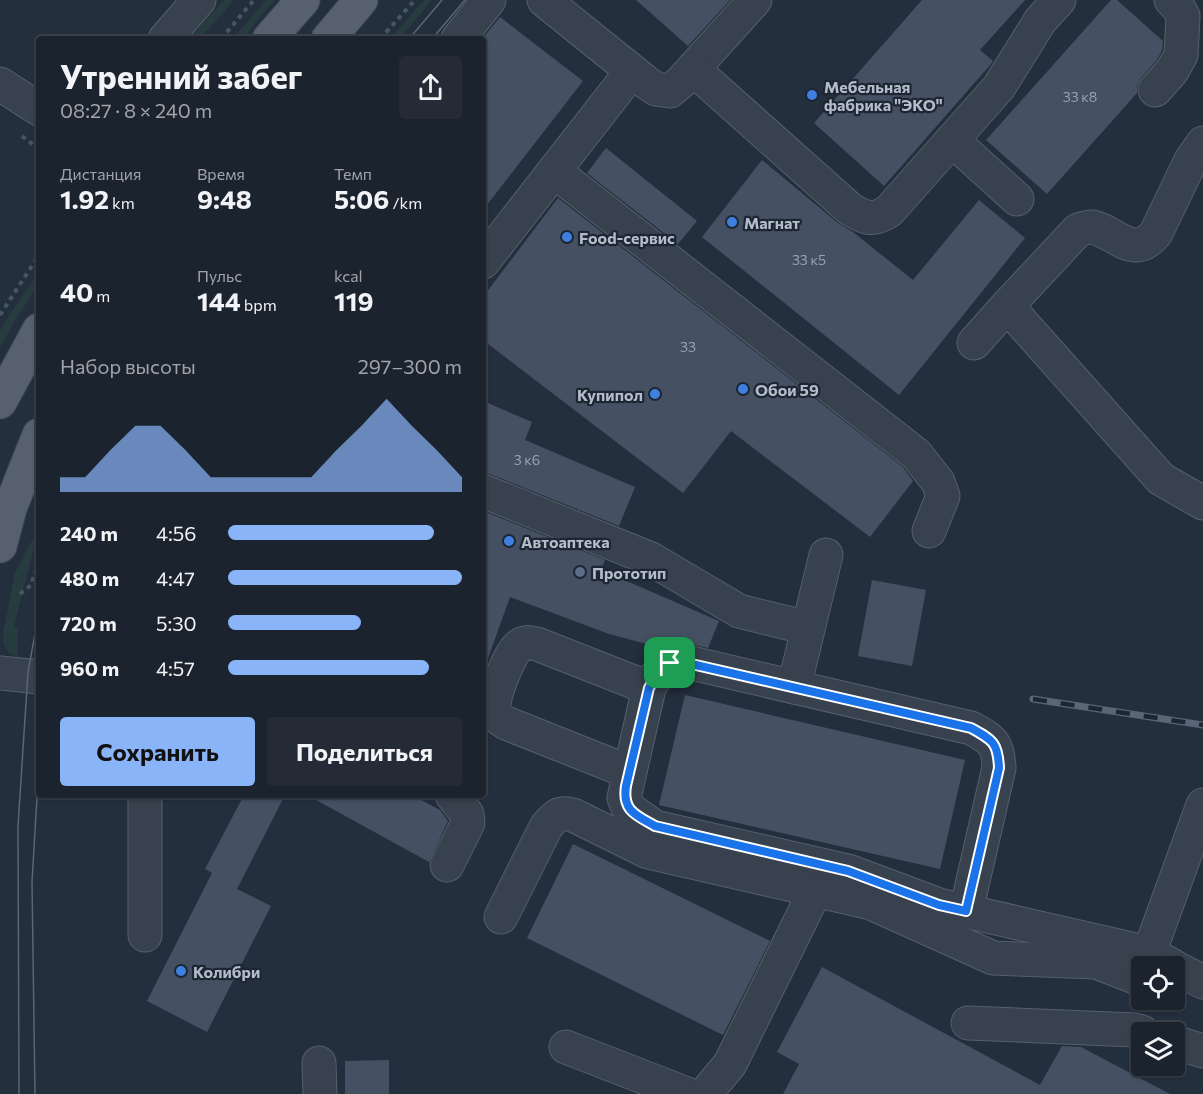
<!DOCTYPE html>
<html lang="ru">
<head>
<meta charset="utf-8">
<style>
  :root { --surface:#1b232e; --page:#242b36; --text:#f1f3f6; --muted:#a0a4aa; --line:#39404a; --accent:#8ab4f8 }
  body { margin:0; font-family:Commissioner,sans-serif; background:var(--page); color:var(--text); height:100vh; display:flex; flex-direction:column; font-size:22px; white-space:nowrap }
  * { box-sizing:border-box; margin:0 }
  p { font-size:20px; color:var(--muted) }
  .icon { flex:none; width:33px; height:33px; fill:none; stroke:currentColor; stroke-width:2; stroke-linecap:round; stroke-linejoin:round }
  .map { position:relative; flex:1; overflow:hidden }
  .sheet { position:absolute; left:36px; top:36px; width:450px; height:762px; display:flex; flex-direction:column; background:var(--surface); border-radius:6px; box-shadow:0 2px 4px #0004,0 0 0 2px var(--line) }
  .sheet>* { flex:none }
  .controls { position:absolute; left:1131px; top:956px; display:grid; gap:12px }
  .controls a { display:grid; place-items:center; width:54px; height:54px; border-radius:6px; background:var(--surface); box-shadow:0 2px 4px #0004,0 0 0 2px var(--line); font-size:30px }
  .pin { position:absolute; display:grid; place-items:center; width:51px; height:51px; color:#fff; margin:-26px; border-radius:12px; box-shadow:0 3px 9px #0006 }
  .round { display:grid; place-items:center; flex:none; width:63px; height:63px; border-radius:6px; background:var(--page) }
  .head { display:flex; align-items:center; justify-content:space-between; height:102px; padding:0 24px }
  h1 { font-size:33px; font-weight:700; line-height:45px }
  .stats { display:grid; grid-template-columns:repeat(3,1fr); gap:9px; height:102px; padding:6px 24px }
  .stats div { display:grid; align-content:center }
  .stats b { font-size:26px; font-weight:700 }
  .stats small { font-size:16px; font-weight:400 }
  .stats p { font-size:16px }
  .chart { height:168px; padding:12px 24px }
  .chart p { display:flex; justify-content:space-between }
  .chart svg { width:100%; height:108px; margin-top:6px; fill:var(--accent); opacity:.7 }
  .primary-button { display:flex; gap:12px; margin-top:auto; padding:12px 24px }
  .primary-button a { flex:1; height:69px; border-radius:6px; background:var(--accent); color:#111; font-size:24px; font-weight:700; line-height:69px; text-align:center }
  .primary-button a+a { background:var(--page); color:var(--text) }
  ul { padding:0 24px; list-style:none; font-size:20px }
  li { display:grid; grid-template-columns:96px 72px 1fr; align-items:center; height:45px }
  li i { height:15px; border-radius:8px; background:var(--accent) }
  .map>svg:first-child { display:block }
  .green { fill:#263c3f }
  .building { fill:#455162 }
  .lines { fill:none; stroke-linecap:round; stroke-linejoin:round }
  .minor-casing { stroke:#565f6c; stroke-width:35 }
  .major-casing { stroke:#414a57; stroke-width:35 }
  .path { stroke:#44595c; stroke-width:4; stroke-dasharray:4.5 4.5; stroke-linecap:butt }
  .minor { stroke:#38414e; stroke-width:33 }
  .major { stroke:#56606e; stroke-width:33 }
  .tram { stroke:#5a6575; stroke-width:1.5 }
  .rail-casing { stroke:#5a6575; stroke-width:7 }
  .rail { stroke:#1d2633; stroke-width:4.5; stroke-dasharray:14; stroke-linecap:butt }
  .route-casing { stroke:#fff; stroke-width:12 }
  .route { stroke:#1a73e8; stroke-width:8 }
  .shop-dot { fill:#3f7fe0; stroke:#1d2633; stroke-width:2 }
  .service-dot { fill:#5c6f8a; stroke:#1d2633; stroke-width:2 }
  .labels { text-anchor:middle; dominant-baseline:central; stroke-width:4.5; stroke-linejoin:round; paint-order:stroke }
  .number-label { font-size:14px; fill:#98a1af }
  .poi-label { font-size:16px; font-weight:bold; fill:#b4bcc9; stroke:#1d2633; text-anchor:start }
</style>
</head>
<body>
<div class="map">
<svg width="1203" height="1094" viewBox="0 0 1203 1094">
  <rect width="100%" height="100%" fill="#242f3e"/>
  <g class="green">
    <polygon points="224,0 234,0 200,39 189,39"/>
    <polygon points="266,0 275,0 242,39 233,39"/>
    <polygon points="424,0 432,0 399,39 390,39"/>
    <polygon points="39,272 39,284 14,322 0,348 0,329"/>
    <polygon points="39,527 14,626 18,628 17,657 9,653 4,645 3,634 15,573"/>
  </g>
  <g class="building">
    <polygon points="636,0 730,0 688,46"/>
    <polygon points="922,0 1025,0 980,50 993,61 991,64 884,186 814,123"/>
    <polygon points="1111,0 1117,0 1163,41 1162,50 1157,60 1141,78 1137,86 1137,93 1047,194 986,140"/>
    <polygon points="500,17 583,81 483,210 483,38"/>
    <polygon points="606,148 697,221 678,244 587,173"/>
    <polygon points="762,160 838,223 853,232 913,280 979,200 1025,238 899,395 702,237"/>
    <polygon points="558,198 903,467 913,481 870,537 731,431 683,493 483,340 483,297"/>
    <polygon points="483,401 532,422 525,440 635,487 619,526 490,474 483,473"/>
    <polygon points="483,511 605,560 601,570 719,621 708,648 685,643 662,648 609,634 510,597 486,664 483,664"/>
    <polygon points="872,580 926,590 912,666 858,656"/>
    <polygon points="685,695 965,760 940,869 659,805"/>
    <polygon points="244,795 285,795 237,889 271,906 207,1032 147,1001 212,873 205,869"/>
    <polygon points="307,795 412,795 440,810 448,821 429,862"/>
    <polygon points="573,844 770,941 723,1035 527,938"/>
    <polygon points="822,967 1040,1085 1062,1046 1081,1047 1170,1094 783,1094 799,1064 777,1052"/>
    <polygon points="389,1060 389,1094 345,1094 345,1061"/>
  </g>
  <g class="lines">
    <g class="minor-casing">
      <g id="minor">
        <polyline points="544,0 647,83 656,89 670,91 681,82 755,0"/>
        <polyline points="165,39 199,0"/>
        <polyline points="458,39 489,0"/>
        <path d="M693,69l157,140c16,10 23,12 39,2l110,-124 41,-66 19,-21"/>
        <polyline points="0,84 39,109"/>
        <polyline points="1155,90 1172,71 1181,55 1183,16 1178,7 1171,0"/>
        <polyline points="952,140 1017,199"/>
        <path d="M1203,143l-12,17 -35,73c-23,28 -39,-1 -64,-6 -5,0 -10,2 -14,3l-71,76 154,173 42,24"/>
        <polyline points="554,171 916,454 938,482 943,496 929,531"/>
        <polyline points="483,262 632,71"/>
        <polyline points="974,343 1007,306"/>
        <polyline points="483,491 651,559 739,611 808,628"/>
        <polyline points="0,673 39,677"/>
        <polyline points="794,687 826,555"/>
        <path d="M629,772l-123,-49c-5,-3 -10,-6 -12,-13 -3,-10 16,-58 25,-64 6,-5 12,-3 18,-2l112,44"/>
        <polyline points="145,795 145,935"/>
        <polyline points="447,865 468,823 467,814 452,795"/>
        <path d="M966,911l33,-143c-1,-25 -6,-28 -28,-40l-284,-66c-23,2 -27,6 -38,26l-25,110 4,10 27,19 193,44 91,34 210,48 24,13"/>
        <path d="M501,917l45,-90c9,-11 13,-16 27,-12l75,37 223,51 122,55 103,4 46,18"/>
        <polyline points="1149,953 1203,805"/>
        <polyline points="1174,967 1203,982"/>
        <polyline points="968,1023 1135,1030 1142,1032"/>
        <polyline points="1174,1042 1203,1051"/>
        <polyline points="566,1047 687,1094"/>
        <polyline points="319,1063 320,1094"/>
        <polyline points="705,1094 730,1064 815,891"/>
      </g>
    </g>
    <g class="major-casing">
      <g id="major">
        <polyline points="269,39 303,0"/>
        <polyline points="328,39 361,0"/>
        <polyline points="0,402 39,330"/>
        <polyline points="0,546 10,508 39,435"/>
      </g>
    </g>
    <g class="path">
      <polyline points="221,39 254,0"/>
      <polyline points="380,39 415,0"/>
      <polyline points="22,136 39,149"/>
      <polyline points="0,315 39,255"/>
      <polyline points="20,594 31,585 39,561"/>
    </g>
    <use href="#minor" class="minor"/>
    <use href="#major" class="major"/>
    <g class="tram">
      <polyline points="409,39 442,0"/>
      <polyline points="432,39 465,0"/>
      <polyline points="19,1094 18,826 28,672 39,612"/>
      <polyline points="35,1094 32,882 39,763"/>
    </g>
    <g class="rail-casing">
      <polyline id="rail" points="1033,699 1203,725"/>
    </g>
    <use href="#rail" class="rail"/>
  </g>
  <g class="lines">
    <g class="route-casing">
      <path id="route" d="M670,663h17l284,65c22,12 27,15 28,40l-33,143 -27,-6 -91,-34 -193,-45c-19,-11 -33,-15 -29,-40l23,-98 9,-16z"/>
    </g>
    <use href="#route" class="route"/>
  </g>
  <g class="shop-dot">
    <circle cx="812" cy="95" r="6"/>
    <circle cx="732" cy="222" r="6"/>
    <circle cx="567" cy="237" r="6"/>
    <circle cx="743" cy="389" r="6"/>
    <circle cx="655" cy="394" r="6"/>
    <circle cx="509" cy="541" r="6"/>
    <circle cx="181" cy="971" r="6"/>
  </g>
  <circle class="service-dot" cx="580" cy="572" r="6"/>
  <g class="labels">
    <g class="number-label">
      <text x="1080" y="96">33 к8</text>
      <text x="809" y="259">33 к5</text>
      <text x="688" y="346">33</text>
      <text x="527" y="459">3 к6</text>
    </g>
    <g class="poi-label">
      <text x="824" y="86">Мебельная<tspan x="824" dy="18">фабрика "ЭКО"</tspan></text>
      <text x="744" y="222">Магнат</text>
      <text x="579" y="237">Food-сервис</text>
      <text x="755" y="389">Обои 59</text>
      <text x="643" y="394" text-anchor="end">Купипол</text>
      <text x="521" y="541">Автоаптека</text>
      <text x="592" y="572">Прототип</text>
      <text x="193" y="971">Колибри</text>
    </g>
  </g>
</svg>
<div class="controls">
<a><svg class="icon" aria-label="locate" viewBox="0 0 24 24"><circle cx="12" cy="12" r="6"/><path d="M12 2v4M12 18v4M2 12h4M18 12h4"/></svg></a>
<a><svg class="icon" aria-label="layers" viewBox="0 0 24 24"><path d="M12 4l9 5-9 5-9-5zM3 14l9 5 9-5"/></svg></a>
</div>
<div class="pin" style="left:670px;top:663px;background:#1e9e55"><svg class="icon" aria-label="arrive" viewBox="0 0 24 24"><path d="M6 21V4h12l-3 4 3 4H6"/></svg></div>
<section class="sheet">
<div class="head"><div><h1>Утренний забег</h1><p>08:27 · 8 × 240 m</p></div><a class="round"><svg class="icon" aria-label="share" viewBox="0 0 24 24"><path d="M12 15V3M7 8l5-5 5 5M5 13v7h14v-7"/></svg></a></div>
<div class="stats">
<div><p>Дистанция</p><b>1.92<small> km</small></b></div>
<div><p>Время</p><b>9:48</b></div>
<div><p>Темп</p><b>5:06<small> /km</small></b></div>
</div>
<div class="stats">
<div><b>40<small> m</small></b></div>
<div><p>Пульс</p><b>144<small> bpm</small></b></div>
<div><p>kcal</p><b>119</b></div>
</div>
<div class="chart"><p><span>Набор высоты</span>297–300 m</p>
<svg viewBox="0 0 160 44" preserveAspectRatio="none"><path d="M0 44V38L10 38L20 27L30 17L40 17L50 27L60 38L70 38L80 38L90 38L100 38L110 27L120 17L130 6L140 17L150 27L160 38V44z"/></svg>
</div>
<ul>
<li><b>240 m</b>4:56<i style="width:88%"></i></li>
<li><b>480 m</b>4:47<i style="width:100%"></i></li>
<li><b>720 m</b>5:30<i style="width:57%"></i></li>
<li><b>960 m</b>4:57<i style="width:86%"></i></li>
</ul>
<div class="primary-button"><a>Сохранить</a><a>Поделиться</a></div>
</section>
</div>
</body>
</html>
